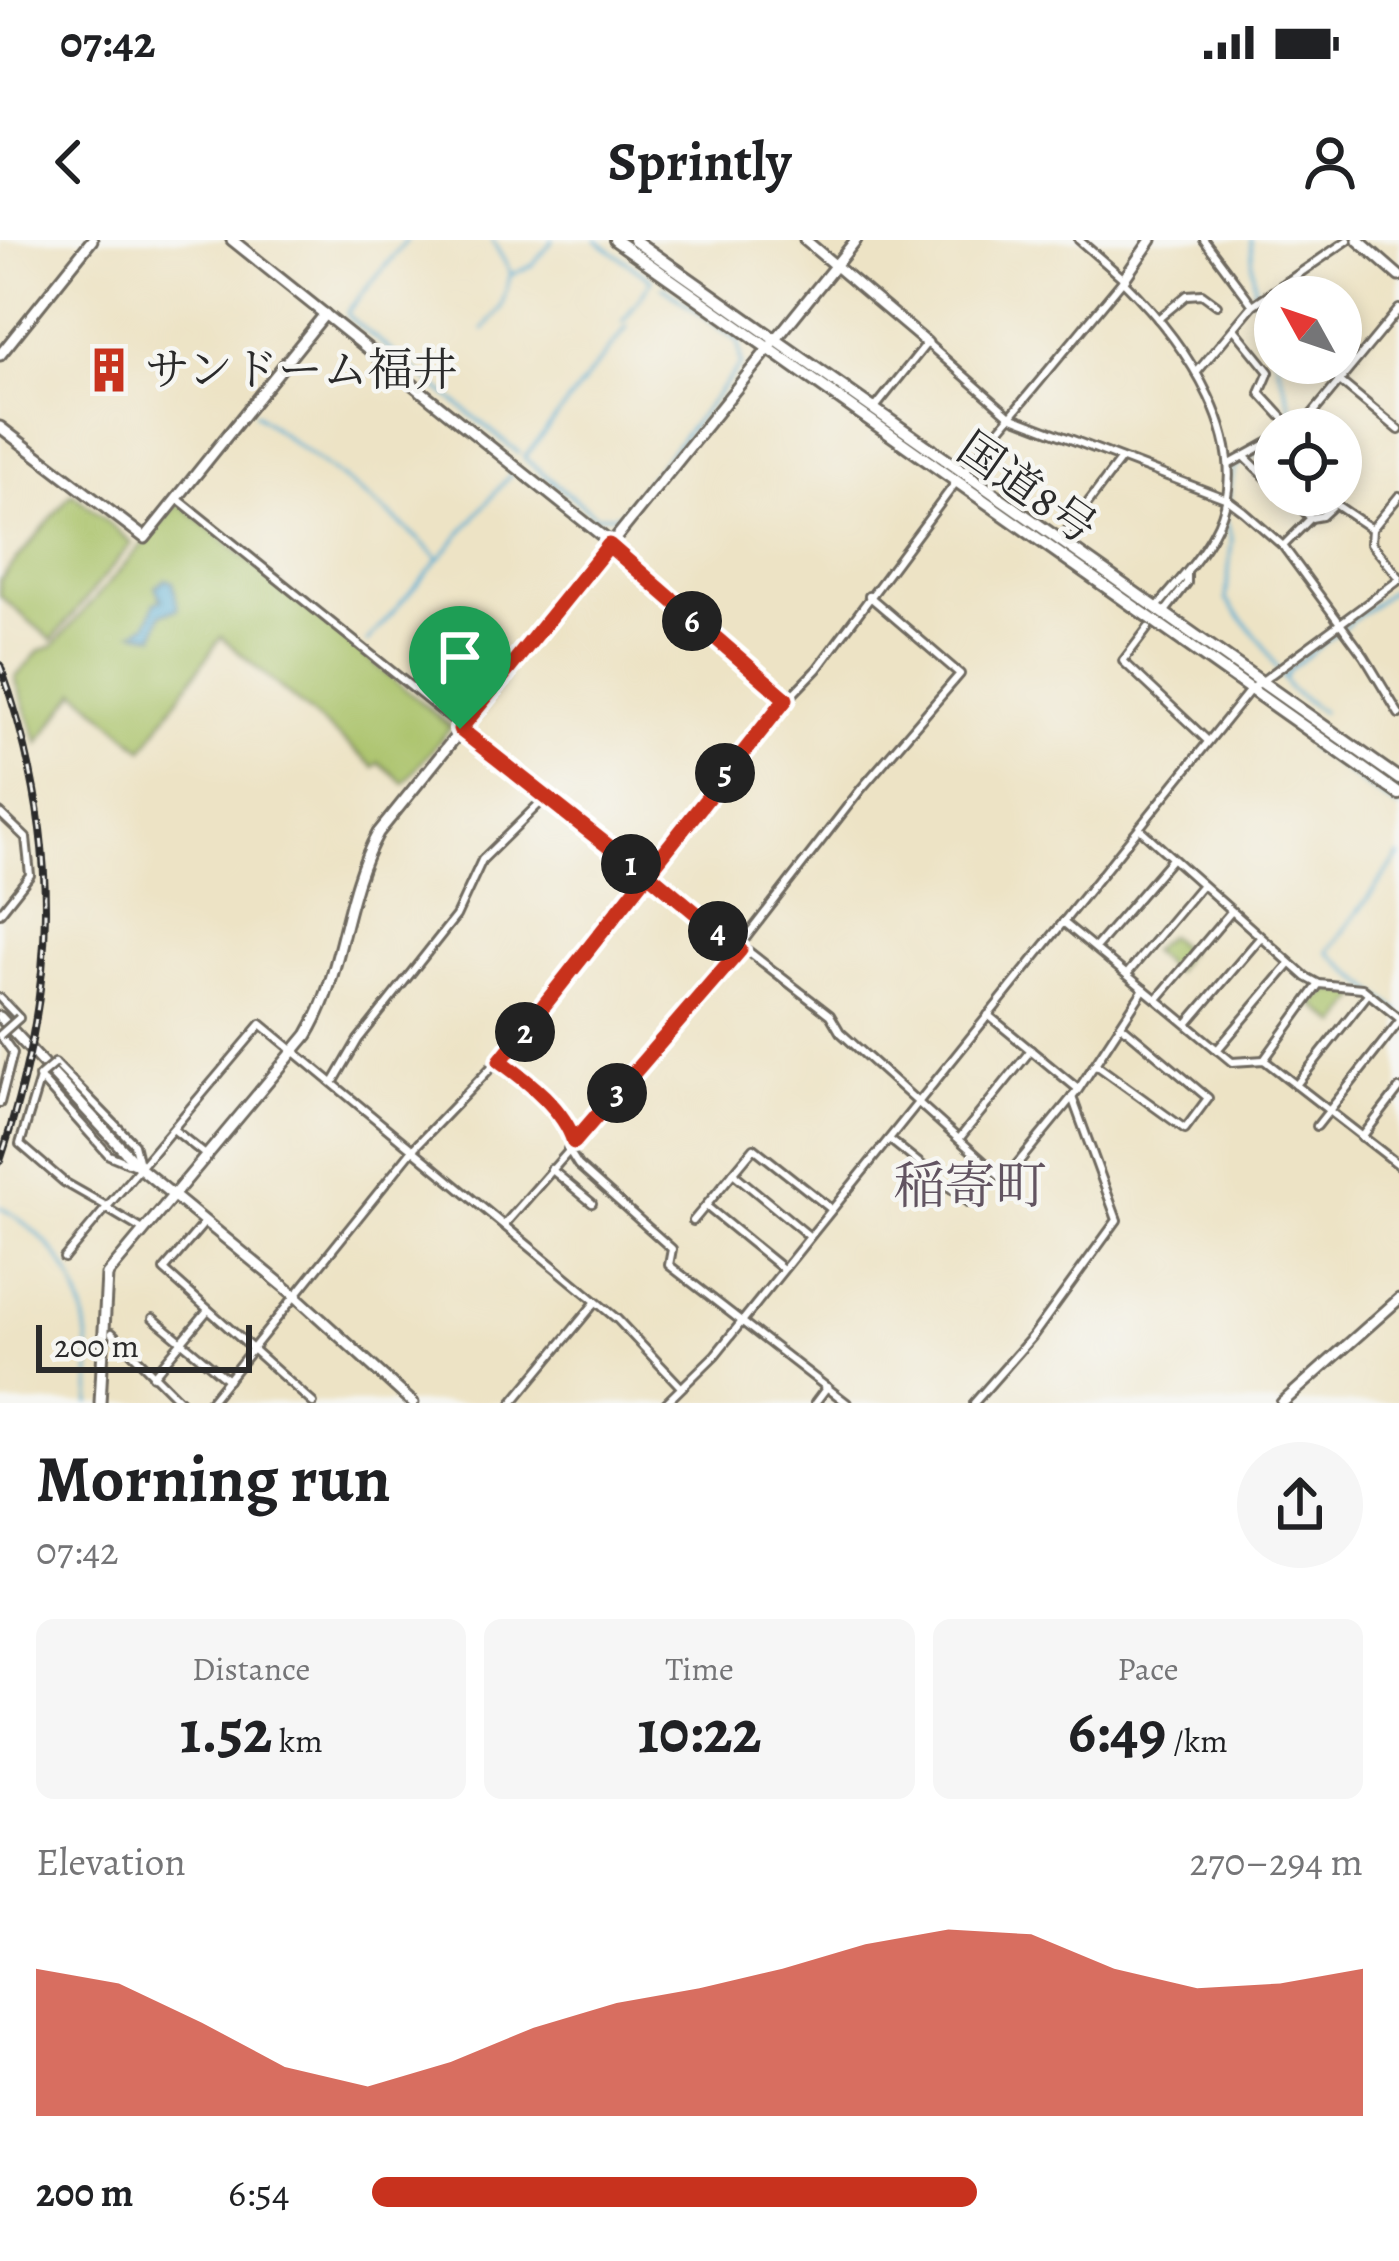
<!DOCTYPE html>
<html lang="en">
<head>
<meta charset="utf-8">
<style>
  :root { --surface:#fff; --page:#f6f6f6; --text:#202124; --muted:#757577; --accent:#c8321e }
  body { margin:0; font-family:Alegreya,"Noto Serif JP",serif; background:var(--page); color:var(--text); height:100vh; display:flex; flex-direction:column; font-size:45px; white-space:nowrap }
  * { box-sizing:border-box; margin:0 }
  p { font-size:39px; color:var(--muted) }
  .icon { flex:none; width:66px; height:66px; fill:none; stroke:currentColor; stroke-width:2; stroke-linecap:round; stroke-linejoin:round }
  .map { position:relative; height:1163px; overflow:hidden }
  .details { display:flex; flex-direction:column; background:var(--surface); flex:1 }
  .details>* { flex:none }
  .needle { width:78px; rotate:310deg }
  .tools { position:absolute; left:1254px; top:36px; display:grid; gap:24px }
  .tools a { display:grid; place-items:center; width:108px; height:108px; border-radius:50%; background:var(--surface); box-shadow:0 6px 18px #0003; font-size:60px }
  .scale { position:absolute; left:36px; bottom:30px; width:216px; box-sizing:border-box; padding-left:12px; border:6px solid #2b2b2b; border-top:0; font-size:33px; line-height:42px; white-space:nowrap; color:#2b2b2b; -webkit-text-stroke:9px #f6f6f2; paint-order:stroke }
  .pin { position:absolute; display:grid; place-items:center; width:102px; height:102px; color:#fff; margin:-123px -51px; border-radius:50% 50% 50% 0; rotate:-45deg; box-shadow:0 0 12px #0007 }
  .pin .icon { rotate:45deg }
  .km { position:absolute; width:60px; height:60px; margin:-30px; border-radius:50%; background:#222; color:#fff; font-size:33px; line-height:60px; text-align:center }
  .round { display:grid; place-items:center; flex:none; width:126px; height:126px; border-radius:63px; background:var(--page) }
  .head { display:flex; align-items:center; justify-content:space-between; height:204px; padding:0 36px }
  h1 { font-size:66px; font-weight:700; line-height:90px }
  .figures { display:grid; grid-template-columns:repeat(3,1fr); gap:18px; height:204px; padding:12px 36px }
  .figures div { display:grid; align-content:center; border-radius:18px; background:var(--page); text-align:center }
  .figures b { font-size:60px; font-weight:700 }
  .figures small { font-size:33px; font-weight:400 }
  .figures p { font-size:33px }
  .chart { height:336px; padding:24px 36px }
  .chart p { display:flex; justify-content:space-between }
  .chart svg { width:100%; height:216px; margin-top:12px; fill:var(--accent); opacity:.7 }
  ul { padding:0 36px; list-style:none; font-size:39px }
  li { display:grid; grid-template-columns:192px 144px 1fr; align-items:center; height:90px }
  li i { height:30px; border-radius:15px; background:var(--accent) }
  .status { display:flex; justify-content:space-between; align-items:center; height:84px; padding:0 60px; background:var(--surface); direction:ltr }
  .status svg { height:33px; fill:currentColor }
  header { display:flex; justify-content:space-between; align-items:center; height:156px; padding:0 36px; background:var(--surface); font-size:54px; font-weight:700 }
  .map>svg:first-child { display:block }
  .green { fill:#a8c166; stroke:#6a7648; stroke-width:3 }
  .water { fill:#56acd2; stroke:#406c7e; stroke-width:3 }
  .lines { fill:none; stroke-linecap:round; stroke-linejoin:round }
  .stream { stroke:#56acd2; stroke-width:3 }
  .minor-casing { stroke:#6f6b61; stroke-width:12 }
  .tertiary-casing { stroke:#6f6b61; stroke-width:15 }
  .secondary-casing { stroke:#6f6b61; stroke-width:15 }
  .trunk-casing { stroke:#6f6b61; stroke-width:16 }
  .minor { stroke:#fff; stroke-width:6 }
  .tertiary { stroke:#fff; stroke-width:9 }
  .secondary { stroke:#fff; stroke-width:9 }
  .trunk { stroke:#fff; stroke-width:10 }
  .rail-casing { stroke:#2b2b2b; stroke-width:8 }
  .rail { stroke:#f6f6f2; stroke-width:3; stroke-dasharray:9; stroke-linecap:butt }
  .minor-bridge-casing { stroke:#6f6b61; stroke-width:12; stroke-linecap:butt }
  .minor-bridge { stroke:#fff; stroke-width:6 }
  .route-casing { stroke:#fff; stroke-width:24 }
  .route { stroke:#c8321e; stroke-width:15 }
  .labels { text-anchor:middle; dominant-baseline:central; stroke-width:9; stroke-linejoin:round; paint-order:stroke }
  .poi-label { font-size:45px; fill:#2b2b2b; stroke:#f6f6f2; text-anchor:start }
  .street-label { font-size:45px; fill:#2b2b2b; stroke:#f6f6f2 }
  .quarter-label { font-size:51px; fill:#625461; stroke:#f6f6f2 }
</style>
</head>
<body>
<div class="status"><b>07:42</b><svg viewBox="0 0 49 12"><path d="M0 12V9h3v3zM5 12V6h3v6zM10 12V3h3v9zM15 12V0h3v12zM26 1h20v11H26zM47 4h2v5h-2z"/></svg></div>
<header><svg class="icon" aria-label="back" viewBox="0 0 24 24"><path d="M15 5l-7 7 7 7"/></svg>Sprintly<svg class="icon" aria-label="person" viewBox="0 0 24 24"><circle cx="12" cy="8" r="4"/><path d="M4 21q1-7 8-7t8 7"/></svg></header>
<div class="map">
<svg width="1399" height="1163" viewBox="0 0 1399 1163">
  <rect width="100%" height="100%" fill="#f6f6f2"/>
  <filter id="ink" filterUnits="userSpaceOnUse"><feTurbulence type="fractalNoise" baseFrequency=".00833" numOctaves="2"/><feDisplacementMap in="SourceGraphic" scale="24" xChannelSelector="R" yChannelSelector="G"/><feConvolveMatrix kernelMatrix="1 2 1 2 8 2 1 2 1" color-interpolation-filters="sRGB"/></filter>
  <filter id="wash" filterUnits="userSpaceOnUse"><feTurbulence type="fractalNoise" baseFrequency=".004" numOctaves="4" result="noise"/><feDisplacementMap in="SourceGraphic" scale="48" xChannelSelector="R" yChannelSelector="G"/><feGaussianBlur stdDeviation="2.7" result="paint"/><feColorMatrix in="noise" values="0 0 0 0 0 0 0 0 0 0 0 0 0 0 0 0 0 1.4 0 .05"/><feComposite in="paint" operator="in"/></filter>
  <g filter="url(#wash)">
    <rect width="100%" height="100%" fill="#ede3c5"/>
    <g class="green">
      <polygon points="72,253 132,303 52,400 0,356 0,340"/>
      <polygon points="179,263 451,487 404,543 379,522 374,527 221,397 143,509 77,451 38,503 15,438 39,411 53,406"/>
      <polygon points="1168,696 1187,712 1174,732 1150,711"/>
      <polygon points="1329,750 1360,754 1339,785 1313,764"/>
    </g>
    <polygon class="water" points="166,339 173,342 178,369 161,374 155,396 134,392 147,384 155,363 162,360 155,347"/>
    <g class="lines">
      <g class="stream">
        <polyline points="407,0 347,72 349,77 519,213"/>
        <polyline points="596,0 652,40 623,82"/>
        <polyline points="1251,0 1255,59 1275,118"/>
        <polyline points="513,34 533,25 553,0"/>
        <polyline points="627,87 524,218 596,276 620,274 741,125 738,101 663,47"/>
        <polyline points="484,90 501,68 511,33 492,0"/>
        <polyline points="1277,123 1296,181"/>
        <path d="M255,173c62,50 129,90 184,146l-72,83"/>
        <polyline points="1275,203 1234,227 1225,277 1232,299 1226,360 1262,403 1290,449 1322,472"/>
        <polyline points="441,317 511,234"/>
        <polyline points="1285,439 1289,430 1399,345"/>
        <polyline points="1309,506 1399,568"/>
        <polyline points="1399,616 1328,712 1399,772"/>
        <path d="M0,967c82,47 91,108 90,196"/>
      </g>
    </g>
  </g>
  <g filter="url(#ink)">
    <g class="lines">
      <g class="minor-casing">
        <g id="minor">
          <polyline points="1204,0 1252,64"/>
          <path d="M1123,41c59,58 139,166 91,252 -14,26 -37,50 -56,73"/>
          <polyline points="1158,79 1187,55 1202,54 1217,65"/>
          <polyline points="1235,90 1269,132 1260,153 1293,189"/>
          <polyline points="1318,123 1399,190"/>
          <polyline points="1197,132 1253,65 1348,0"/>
          <polyline points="875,168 927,103 1010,176 1227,259 1243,271 1283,306 1364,416 1399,474"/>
          <polyline points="1292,189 1309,178 1399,69"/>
          <polyline points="1245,217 1275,246"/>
          <polyline points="1230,224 1275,199"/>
          <polyline points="966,230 1124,39 1079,0"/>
          <polyline points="1287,255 1311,278"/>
          <polyline points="1399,256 1372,289 1371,303 1399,337"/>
          <polyline points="178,259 646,636"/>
          <polyline points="1060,300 1121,219"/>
          <polyline points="609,305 786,459"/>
          <polyline points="1283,306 1311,278 1322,276 1335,264 1372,289"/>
          <polyline points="1164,373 1187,343 1187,333"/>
          <polyline points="1148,388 1123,421 1208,501"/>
          <polyline points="0,573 26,598 30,635 0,673"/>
          <polyline points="1141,590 1306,737 1319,744 1362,748 1399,778"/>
          <polyline points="648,633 830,775 840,792 1004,940 1078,850 1144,749"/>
          <polyline points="1063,682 1232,822 1264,820 1399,925"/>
          <polyline points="1095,708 1171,620"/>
          <polyline points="1127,734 1200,647"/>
          <polyline points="0,758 19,778"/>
          <polyline points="1157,759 1230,673"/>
          <polyline points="988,775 1078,849"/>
          <polyline points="1187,784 1260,698"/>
          <polyline points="0,795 13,813 0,863"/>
          <polyline points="1217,810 1290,724"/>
          <polyline points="1264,820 1319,744"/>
          <path d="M500,821c28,20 63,48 74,81"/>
          <polyline points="55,823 134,904 139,925"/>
          <polyline points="1095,824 1185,889 1208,858 1121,785"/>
          <polyline points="41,835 20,904 64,942 108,967"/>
          <polyline points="39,837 109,915 133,925"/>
          <polyline points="333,843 358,800 456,676 482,620 546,557"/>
          <polyline points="1296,845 1368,754"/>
          <polyline points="1317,886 1399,782"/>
          <polyline points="173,889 208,917"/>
          <polyline points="1362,897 1399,849"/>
          <polyline points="889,899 969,963"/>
          <polyline points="959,899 1031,810"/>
          <polyline points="568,909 578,925 672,1009 669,1025 847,1163"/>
          <polyline points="551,929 592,963"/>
          <polyline points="733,933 809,996"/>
          <polyline points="706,966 782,1028"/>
          <polyline points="106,968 143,990"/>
          <polyline points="693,981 754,908 831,969"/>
          <polyline points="205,982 164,1030 313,1163"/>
          <polyline points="504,985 669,797 861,549 960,434 869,356"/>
          <polyline points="64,1018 261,784 617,1079 680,1146"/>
          <polyline points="153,1078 228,1140"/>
          <polyline points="112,1093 182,1163"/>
          <polyline points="153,1136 208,1070"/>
          <polyline points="209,1163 414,908 524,793 758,490 817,429 957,241"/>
          <polyline points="512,1163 594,1064"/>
          <polyline points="666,1163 715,1115 1250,450 1399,340"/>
          <polyline points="815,1163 827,1147"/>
          <polyline points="974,1163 1032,1097 1117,980 1072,857"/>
        </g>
      </g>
      <g class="tertiary-casing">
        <g id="tertiary">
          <polyline points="232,0 611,303"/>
          <polyline points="805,0 927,103"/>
          <polyline points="1358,0 1399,36"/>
          <polyline points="1124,39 1151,0"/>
          <polyline points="0,115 92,0"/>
          <polyline points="0,187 145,298 325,74"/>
          <polyline points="0,777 140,928 292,1053 413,1163"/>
          <path d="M100,1163l7,-128 200,-240c37,-62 36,-139 71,-202l478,-593"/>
        </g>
      </g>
      <g class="secondary-casing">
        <polyline id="secondary" points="1282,1163 1399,1059"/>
      </g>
      <g class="trunk-casing">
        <g id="trunk">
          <polyline points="615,0 1399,554"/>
          <polyline points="634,0 1399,539"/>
        </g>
      </g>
      <use href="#minor" class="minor"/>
      <use href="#tertiary" class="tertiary"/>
      <use href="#secondary" class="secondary"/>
      <use href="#trunk" class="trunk"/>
      <g class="rail-casing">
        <path id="rail" d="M0,425c62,173 58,322 0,496"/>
      </g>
      <use href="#rail" class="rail"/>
      <g class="minor-bridge-casing">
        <g id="minor-bridge">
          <polyline points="0,795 19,778"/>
          <polyline points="41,835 55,823"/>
        </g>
      </g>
      <use href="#minor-bridge" class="minor-bridge"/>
    </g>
  </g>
  <g class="lines" filter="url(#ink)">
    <g class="route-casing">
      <path id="route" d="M609,305l177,154 -138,174 92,77 -166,192c-10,-33 -46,-61 -74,-81l146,-185 -186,-147z"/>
    </g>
    <use href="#route" class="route"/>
  </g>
  <defs>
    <g id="building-bare" transform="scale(3.6)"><path d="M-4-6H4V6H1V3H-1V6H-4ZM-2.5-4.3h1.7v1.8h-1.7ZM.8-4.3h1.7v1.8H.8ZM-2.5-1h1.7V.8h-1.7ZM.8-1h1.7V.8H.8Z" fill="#c8321e" stroke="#f6f6f2" stroke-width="2.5" paint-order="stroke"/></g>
  </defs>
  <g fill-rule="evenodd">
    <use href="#building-bare" x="109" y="130"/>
  </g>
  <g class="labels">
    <g class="poi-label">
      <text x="145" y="130">サンドーム福井</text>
    </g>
    <g class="street-label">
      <text transform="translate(1027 248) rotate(35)">国道8号</text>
    </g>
    <g class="quarter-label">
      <text x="970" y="946">稲寄町</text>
    </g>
  </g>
</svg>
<div class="tools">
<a><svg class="needle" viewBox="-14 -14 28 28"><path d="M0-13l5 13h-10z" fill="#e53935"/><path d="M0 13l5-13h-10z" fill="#757577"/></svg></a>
<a><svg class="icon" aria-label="locate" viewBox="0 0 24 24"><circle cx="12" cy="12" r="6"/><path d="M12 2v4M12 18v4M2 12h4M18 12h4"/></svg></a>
</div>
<div class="scale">200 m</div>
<div class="pin" style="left:460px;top:489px;background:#1e9e55"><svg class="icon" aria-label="arrive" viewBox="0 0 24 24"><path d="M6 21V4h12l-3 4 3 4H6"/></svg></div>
<b class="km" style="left:631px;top:624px">1</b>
<b class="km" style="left:525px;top:792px">2</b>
<b class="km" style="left:617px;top:853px">3</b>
<b class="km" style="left:718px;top:691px">4</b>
<b class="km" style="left:725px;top:533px">5</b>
<b class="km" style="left:692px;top:381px">6</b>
</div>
<section class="details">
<div class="head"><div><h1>Morning run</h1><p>07:42</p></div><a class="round"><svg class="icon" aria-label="share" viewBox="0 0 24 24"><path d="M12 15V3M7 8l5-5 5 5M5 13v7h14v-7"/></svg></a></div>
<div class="figures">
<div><p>Distance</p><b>1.52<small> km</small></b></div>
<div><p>Time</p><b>10:22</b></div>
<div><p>Pace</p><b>6:49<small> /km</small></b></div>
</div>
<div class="chart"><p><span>Elevation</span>270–294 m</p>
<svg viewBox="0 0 160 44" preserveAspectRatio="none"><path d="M0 44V14L10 17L20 25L30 34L40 38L50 33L60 26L70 21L80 18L90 14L100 9L110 6L120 7L130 14L140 18L150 17L160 14V44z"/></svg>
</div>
<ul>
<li><b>200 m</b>6:54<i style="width:61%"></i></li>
</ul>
</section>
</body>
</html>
